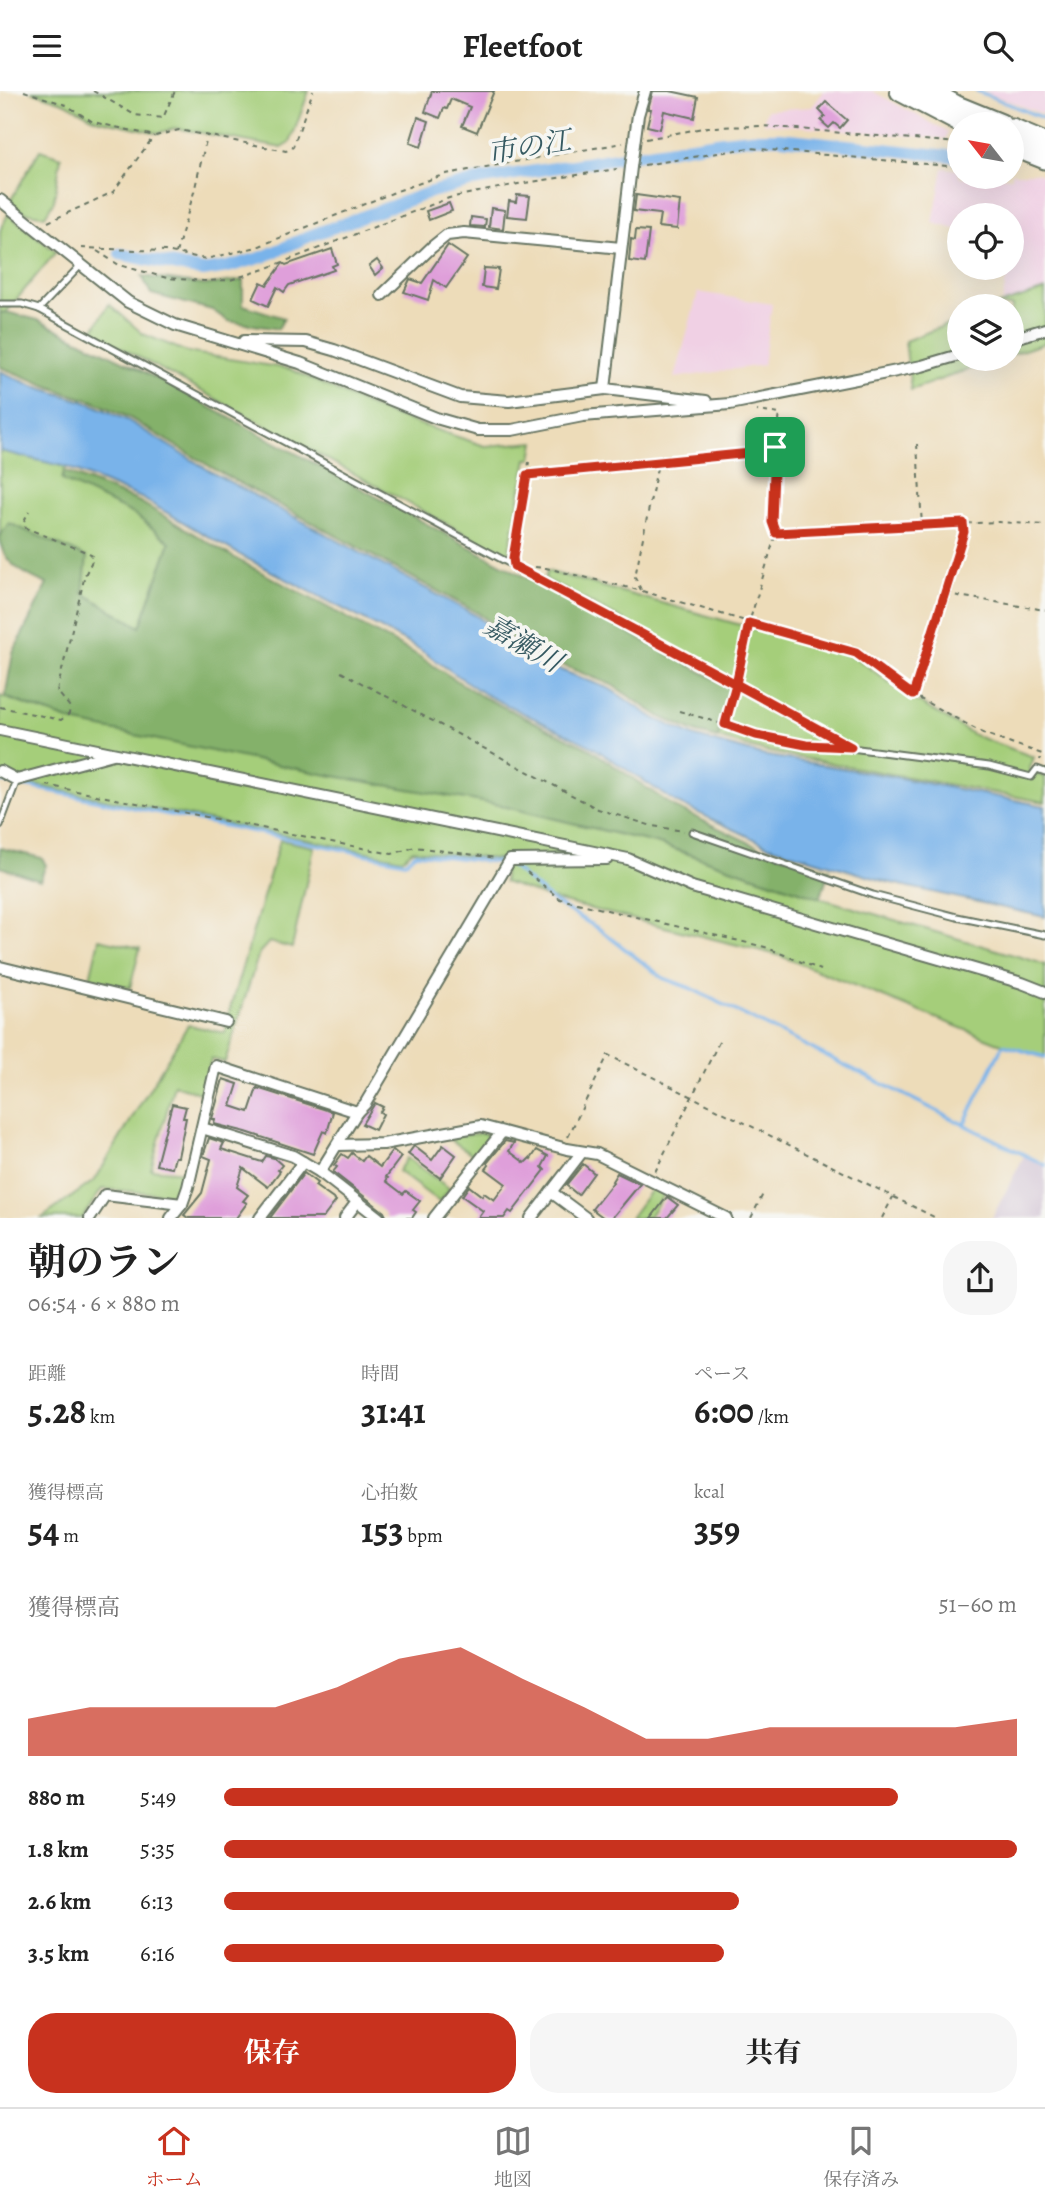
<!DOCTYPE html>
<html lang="ja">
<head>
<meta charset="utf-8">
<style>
  :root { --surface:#fff; --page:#f6f6f6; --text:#222; --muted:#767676; --line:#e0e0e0; --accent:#c8321e }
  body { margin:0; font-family:Alegreya,"Noto Serif JP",serif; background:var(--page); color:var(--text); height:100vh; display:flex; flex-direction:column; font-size:26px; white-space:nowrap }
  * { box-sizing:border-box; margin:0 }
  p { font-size:23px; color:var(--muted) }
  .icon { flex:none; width:38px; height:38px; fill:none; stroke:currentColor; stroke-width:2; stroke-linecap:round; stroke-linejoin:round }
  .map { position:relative; height:1127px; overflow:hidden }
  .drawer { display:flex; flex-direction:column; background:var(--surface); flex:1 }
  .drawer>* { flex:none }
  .needle { width:46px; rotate:301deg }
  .tools { position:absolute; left:947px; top:21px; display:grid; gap:14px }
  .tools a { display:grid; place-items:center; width:77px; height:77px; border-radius:50%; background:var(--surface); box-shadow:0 7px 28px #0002; font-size:35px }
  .pin { position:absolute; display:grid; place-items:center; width:60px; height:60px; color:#fff; margin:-30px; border-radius:14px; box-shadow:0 4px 10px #0006 }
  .round { display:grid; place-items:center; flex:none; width:74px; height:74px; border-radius:28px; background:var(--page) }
  .head { display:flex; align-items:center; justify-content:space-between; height:119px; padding:0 28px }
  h1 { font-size:38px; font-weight:700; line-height:52px }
  .figures { display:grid; grid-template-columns:repeat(3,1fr); gap:10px; height:119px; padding:7px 28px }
  .figures div { display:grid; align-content:center }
  .figures b { font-size:35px; font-weight:700 }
  .figures small { font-size:19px; font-weight:400 }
  .figures p { font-size:19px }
  .chart { height:196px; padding:14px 28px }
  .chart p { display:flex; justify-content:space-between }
  .chart svg { width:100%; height:126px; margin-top:7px; fill:var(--accent); opacity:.7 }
  .button { display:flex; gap:14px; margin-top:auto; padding:14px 28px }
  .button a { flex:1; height:80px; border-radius:28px; background:var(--accent); color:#fff; font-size:28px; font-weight:700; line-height:80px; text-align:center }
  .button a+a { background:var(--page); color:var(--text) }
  ul { padding:0 28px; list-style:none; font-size:23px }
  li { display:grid; grid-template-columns:112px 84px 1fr; align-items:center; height:52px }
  li i { height:18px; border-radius:9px; background:var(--accent) }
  header { display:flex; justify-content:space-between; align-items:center; height:91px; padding:0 28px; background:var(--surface); font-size:32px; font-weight:700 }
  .tab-bar { display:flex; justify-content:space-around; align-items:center; height:98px; border-top:2px solid var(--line); background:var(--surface); font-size:19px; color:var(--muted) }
  .tab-bar a { display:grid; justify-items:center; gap:4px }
  .tab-bar .active { color:var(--accent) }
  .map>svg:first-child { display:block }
  .built { fill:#f0d0e4 }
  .industrial { fill:#cebed1 }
  .green { fill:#a5ce7a; stroke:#628657; stroke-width:2 }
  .forest { fill:#84b16a; stroke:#52774f; stroke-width:2 }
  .water { fill:#79b3ea; stroke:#4c788f; stroke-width:2 }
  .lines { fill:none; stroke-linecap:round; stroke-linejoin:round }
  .stream { stroke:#79b3ea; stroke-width:3.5 }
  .canal { stroke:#79b3ea; stroke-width:12 }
  .building { fill:#df9fda }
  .service-casing { stroke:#677563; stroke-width:9 }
  .minor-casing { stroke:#677563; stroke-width:14 }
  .trunk-casing { stroke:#677563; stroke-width:23 }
  .path { stroke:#677563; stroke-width:2; stroke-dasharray:5 5; stroke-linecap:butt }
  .service { stroke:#fff; stroke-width:5 }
  .minor { stroke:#fff; stroke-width:10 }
  .trunk { stroke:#fff; stroke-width:19 }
  .route-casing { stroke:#fff; stroke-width:14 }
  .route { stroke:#c8321e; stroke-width:9 }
  .labels { text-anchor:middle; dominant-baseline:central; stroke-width:7; stroke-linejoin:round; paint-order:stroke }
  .water-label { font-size:28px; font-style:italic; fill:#365a62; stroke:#f6f6f2 }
</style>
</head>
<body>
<header><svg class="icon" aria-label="menu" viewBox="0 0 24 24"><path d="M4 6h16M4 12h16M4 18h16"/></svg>Fleetfoot<svg class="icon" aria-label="search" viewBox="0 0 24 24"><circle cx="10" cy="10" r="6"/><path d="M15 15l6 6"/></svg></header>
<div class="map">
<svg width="1045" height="1127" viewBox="0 0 1045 1127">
  <rect width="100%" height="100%" fill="#f6f6f2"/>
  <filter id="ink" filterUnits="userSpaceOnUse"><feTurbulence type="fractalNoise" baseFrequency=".0143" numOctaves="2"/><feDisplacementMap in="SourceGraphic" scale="14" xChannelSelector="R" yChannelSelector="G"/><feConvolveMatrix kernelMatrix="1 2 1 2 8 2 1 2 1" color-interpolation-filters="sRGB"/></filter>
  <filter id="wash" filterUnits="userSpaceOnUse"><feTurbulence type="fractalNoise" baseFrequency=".00686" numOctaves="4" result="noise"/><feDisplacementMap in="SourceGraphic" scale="28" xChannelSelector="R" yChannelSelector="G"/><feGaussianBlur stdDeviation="1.57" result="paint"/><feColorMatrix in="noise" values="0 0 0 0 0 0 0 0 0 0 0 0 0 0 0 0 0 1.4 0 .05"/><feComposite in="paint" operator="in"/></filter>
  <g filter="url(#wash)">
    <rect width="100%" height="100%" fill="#eddcb9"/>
    <g class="built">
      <polygon points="824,0 872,0 948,41 946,48 763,32 767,19 812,16"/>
      <polygon points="985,0 1045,0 1045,24 988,2"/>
      <polygon points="943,77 959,79 959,86 1012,86 1012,82 1038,82 1045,85 1045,199 1002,213 1008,177 1012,177 1012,124 959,124 959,139 933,132"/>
      <polygon points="698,201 772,213 763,274 675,287"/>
    </g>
    <polygon class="industrial" points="1024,1065 1045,1075 1045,1127 992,1127"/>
    <g class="green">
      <polygon points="31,0 309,0 290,52 282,57 176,37 158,42 96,28 66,12"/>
      <polygon points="40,59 61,66 54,110 45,125 24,121 9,112"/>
      <polygon points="8,123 56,161 6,221 0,222 0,140"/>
      <polygon points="1045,199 1045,252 1012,263 1012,215 995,215"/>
      <polygon points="109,213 143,243 187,261 290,278 380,320 485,355 535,351 532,368 527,368 508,466 92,241"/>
      <polygon points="959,229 959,268 999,268 911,299 905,250"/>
      <polygon points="0,360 66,376 63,389 134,423 170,451 140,536 83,502 0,446"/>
      <polygon points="547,480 855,566 908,605 976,645 1034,666 1029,680 1045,686 1045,711 764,660 718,647 732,587 545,488"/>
      <polygon points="0,605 77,632 494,713 659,753 820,807 1034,870 1045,874 1045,967 996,951 778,864 559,810 504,791 504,769 413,759 402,768 0,687"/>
      <polygon points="280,749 314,756 292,857 269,851 259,862 225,971 211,968 203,1003 174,994 151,1078 185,1081 176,1104 102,1098 82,1127 42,1127 95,1089 188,934 225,942 229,921"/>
      <polygon points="99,848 140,857 130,897 90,887"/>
      <polygon points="484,1042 489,1047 475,1065 445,1045"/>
      <polygon points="407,1067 450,1098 439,1111 398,1080"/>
      <polygon points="653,1096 665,1102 648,1127 630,1127"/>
    </g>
    <g class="forest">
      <polygon points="142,185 204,194 243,189 243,214 284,227 278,238 228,230 212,219 151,203"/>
      <polygon points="6,221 38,229 137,277 730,596 718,647 697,642 659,625 612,594 557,572 509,546 478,522 219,381 128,326 93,310 66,302 0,276 0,222"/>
      <path d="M64,380l76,31 100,59 174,92 67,43 109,53 86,59 89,42 65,20 -10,28 -161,-54 -165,-40 -172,-30 -245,-51 -72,-26 8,-44 34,-69c-18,-8 -47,-20 -47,-47 1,-4 6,-10 9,-14l78,34 -4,36 57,34 30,-85 -36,-28 -72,-34z"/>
      <polygon points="0,757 42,767 46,774 40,789 0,776"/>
    </g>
    <polygon class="water" points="0,280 31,294 92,313 127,329 217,384 477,525 506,549 553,576 610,598 656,628 696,646 762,664 890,685 1045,715 1045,826 887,791 769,755 677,712 591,655 484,603 416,556 242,465 141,407 66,376 0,360"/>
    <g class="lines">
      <g class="stream">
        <polyline points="977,0 1045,28"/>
        <polyline points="0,690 405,771 416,762 504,772"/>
        <polyline points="511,775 554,811 599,838 663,887 690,897 1045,1074"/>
        <polyline points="964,1033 1003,954 1045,966"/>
      </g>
      <polyline class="canal" points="120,163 203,180 228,176 263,166 312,144 431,101 478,89 723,50 751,47 780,47 959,66"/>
    </g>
    <g id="blocks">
      <g class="building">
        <polygon points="432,0 494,0 477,41 462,35 470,16 451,8 447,18 444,17 440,27 425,21"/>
        <polygon points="653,0 670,0 698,6 694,27 664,20 660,38 647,35 651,18 648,18"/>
        <polygon points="826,11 847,29 840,37 834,32 829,37 821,30 825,25 819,19"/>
        <polygon points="418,26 429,30 421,56 410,52"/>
        <polygon points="517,104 530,105 527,127 507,125 509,110 516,111"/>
        <polygon points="636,104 680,110 677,138 658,136 660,123 634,120"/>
        <polygon points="449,112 452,120 429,129 426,120"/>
        <polygon points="491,117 505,119 503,138 489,136"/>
        <polygon points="471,126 486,128 485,136 470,135"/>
        <polygon points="636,139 649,140 645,172 629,170 631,148 635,149"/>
        <polygon points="448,154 467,167 446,197 434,189 428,209 404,201 410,188 422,192"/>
        <polygon points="332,158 337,173 332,175 334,179 289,194 284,201 277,196 268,215 253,208 261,191 267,194 283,172 286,174"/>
        <polygon points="377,169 383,177 375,184 369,175"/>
        <polygon points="484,177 499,178 496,198 482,196"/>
        <polygon points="223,988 238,993 231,1015 249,1021 257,997 333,1021 327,1042 323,1040 313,1063 246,1041 214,1033 215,1028 212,1028"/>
        <polygon points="375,1012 383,1016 380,1021 383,1023 375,1039 362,1033"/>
        <polygon points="172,1013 186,1016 183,1027 186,1027 178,1066 175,1066 172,1077 156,1074"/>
        <polygon points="209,1047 224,1052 221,1058 262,1071 266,1065 274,1067 282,1074 278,1079 280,1080 268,1096 243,1077 237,1096 248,1104 243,1110 247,1112 236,1127 188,1127 184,1124 202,1102 211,1068 203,1065"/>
        <polygon points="505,1050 514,1052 509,1060 525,1072 530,1067 531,1068 537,1059 548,1065 542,1076 545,1079 512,1122 509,1120 504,1127 478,1127 483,1120 462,1105 469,1095 482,1105 484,1102 494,1109 506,1093 486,1078 489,1074 487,1072"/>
        <polygon points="443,1054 456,1064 440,1087 408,1063 414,1055 432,1069"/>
        <polygon points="393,1059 401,1066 386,1086 388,1087 386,1090 403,1103 406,1100 420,1110 413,1119 416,1121 412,1127 387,1127 384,1121 333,1081 337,1076 334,1074 342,1063 348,1067 352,1062 362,1070 366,1065 380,1076"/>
        <polygon points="583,1073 594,1082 578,1104 566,1094"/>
        <polygon points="304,1082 317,1092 315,1095 336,1110 323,1127 270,1127"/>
        <polygon points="617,1082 640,1093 612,1127 604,1127 592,1118 613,1091 612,1090"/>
        <polygon points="667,1106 678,1114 667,1127 651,1127"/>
      </g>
    </g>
  </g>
  <g filter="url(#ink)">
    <use href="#blocks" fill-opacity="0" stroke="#677563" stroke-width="2"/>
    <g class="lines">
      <g class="service-casing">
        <g id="service">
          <polyline points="0,213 22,213 39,218 80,175"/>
          <polyline points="39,218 851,657 989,675 1031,686 1037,678 1045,681"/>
          <polyline points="0,734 17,689"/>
          <polyline points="692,741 873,804 957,826 1045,844"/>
        </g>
      </g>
      <g class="minor-casing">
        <g id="minor">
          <polyline points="645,0 638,24 631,76 605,298 706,310"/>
          <polyline points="0,109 128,211 175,234 300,272 436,327 478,339 512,339 583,325 730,313 922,275 959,264"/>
          <polyline points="382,204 432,156 447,144 464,142 621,157"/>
          <polyline points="1012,248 1045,238"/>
          <polyline points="244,250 306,251 334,259 460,306 509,310 605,298"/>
          <polyline points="0,639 628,768 692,796 1022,892 1045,901"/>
          <polyline points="0,680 17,689 113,663"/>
          <polyline points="0,876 226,931"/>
          <polyline points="357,1021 365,1013 510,769 607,768"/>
          <polyline points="202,1037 293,1065 320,1081 379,1127"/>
          <polyline points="338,1054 383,1053 481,1035 567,1058 597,1063 726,1127"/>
          <polyline points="551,1101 586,1127"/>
          <polyline points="90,1127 105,1104 182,1113"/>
          <polyline points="171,1127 182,1113 188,1096 216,975 357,1021 320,1081"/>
          <polyline points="260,1127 303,1071"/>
          <polyline points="345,1127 357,1111"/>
          <polyline points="434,1127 502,1041"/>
          <polyline points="531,1127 582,1061"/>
        </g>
      </g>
      <g class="trunk-casing">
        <g id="trunk">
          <polyline points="900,0 963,33"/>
          <polyline points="930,0 957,15 1001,33"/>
          <polyline points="1012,38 1045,52"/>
          <polyline points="1012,55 1045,68"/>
        </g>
      </g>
      <g class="path">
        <polyline points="24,0 66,14 93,31 155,45 179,39 286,60 293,56 313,0"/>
        <polyline points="93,0 135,24 163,27 175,0"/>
        <polyline points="646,48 708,36 763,35 959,52"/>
        <polyline points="644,74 749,57 959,76"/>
        <polyline points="48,131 113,101 154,45"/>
        <polyline points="81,157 165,160 206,168 257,156 397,100 446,83 623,52"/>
        <polyline points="97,160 119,174 167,187 203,190 230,189 265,178 449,107 518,93 617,78"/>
        <polyline points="176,162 194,101 207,45"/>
        <polyline points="917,353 922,435"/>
        <polyline points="527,384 761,361 774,356"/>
        <polyline points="777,442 998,431 1045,434"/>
        <polyline points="513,463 529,371"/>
        <polyline points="535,476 546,477 642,500 856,562 913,604 983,642 1042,663 1040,669"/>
        <polyline points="641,499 635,486 658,372"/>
        <polyline points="946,503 1045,519"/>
        <polyline points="341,581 598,718 652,735 684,740"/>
        <polyline points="738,585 749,532 776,442 773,431 775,356 780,323 757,320"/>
        <polyline points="913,603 964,441 963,434"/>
        <polyline points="0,616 61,629 69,623 70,616 57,600 85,484 93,468 91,463 26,437 24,430 29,420"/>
        <path d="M679,620c50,14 98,33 150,36"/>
        <polyline points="725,633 733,604"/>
        <polyline points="46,694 392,763 415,756 497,767"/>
        <polyline points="527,781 560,808 765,856 821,879"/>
        <polyline points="568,1046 608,964 936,1127"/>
        <polyline points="655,1081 721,947"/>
        <polyline points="751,1127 764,1101"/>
        <polyline points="882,1127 893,1106"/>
      </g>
      <use href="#service" class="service"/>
      <use href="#minor" class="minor"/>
      <use href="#trunk" class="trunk"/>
    </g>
  </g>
  <g class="lines" filter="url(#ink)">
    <g class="route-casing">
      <polyline id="route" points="775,356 761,361 527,384 513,467 514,475 736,593 725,633 756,644 806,654 851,656 736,593 749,532 856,562 913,604 964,441 963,432 776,442 772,431 775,356"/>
    </g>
    <use href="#route" class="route"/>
  </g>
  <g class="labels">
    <g class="water-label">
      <text transform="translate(529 56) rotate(-9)">市の江</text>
      <text transform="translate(523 553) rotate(30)">嘉瀬川</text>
    </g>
  </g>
</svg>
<div class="tools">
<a><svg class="needle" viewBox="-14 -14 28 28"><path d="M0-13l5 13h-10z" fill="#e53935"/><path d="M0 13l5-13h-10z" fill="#767676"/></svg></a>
<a><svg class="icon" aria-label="locate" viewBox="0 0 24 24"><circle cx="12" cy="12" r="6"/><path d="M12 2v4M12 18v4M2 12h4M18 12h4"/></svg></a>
<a><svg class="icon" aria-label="layers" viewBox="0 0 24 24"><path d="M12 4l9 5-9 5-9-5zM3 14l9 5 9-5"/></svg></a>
</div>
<div class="pin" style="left:775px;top:356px;background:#1e9e55"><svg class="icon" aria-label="arrive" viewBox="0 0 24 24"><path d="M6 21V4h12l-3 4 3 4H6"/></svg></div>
</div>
<section class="drawer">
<div class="head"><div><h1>朝のラン</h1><p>06:54 · 6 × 880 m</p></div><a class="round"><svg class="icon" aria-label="share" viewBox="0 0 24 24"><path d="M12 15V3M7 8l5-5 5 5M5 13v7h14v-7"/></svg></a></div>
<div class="figures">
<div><p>距離</p><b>5.28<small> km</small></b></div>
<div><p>時間</p><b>31:41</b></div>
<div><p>ペース</p><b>6:00<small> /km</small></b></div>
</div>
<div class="figures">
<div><p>獲得標高</p><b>54<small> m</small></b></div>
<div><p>心拍数</p><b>153<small> bpm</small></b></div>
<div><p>kcal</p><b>359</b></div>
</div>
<div class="chart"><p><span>獲得標高</span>51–60 m</p>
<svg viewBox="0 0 160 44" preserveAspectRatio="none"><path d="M0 44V31L10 27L20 27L30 27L40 27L50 20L60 10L70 6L80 17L90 27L100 38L110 38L120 34L130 34L140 34L150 34L160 31V44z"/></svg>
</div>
<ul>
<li><b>880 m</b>5:49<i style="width:85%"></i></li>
<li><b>1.8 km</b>5:35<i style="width:100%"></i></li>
<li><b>2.6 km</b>6:13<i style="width:65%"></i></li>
<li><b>3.5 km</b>6:16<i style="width:63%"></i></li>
</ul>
<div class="button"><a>保存</a><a>共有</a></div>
</section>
<nav class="tab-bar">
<a class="active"><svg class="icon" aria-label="home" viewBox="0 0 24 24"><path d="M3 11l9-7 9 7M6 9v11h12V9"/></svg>ホーム</a>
<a><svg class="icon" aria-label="map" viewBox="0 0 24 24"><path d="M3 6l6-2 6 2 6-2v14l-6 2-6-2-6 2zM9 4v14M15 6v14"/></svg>地図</a>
<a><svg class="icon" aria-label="saved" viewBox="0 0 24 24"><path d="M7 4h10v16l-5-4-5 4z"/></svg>保存済み</a>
</nav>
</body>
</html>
